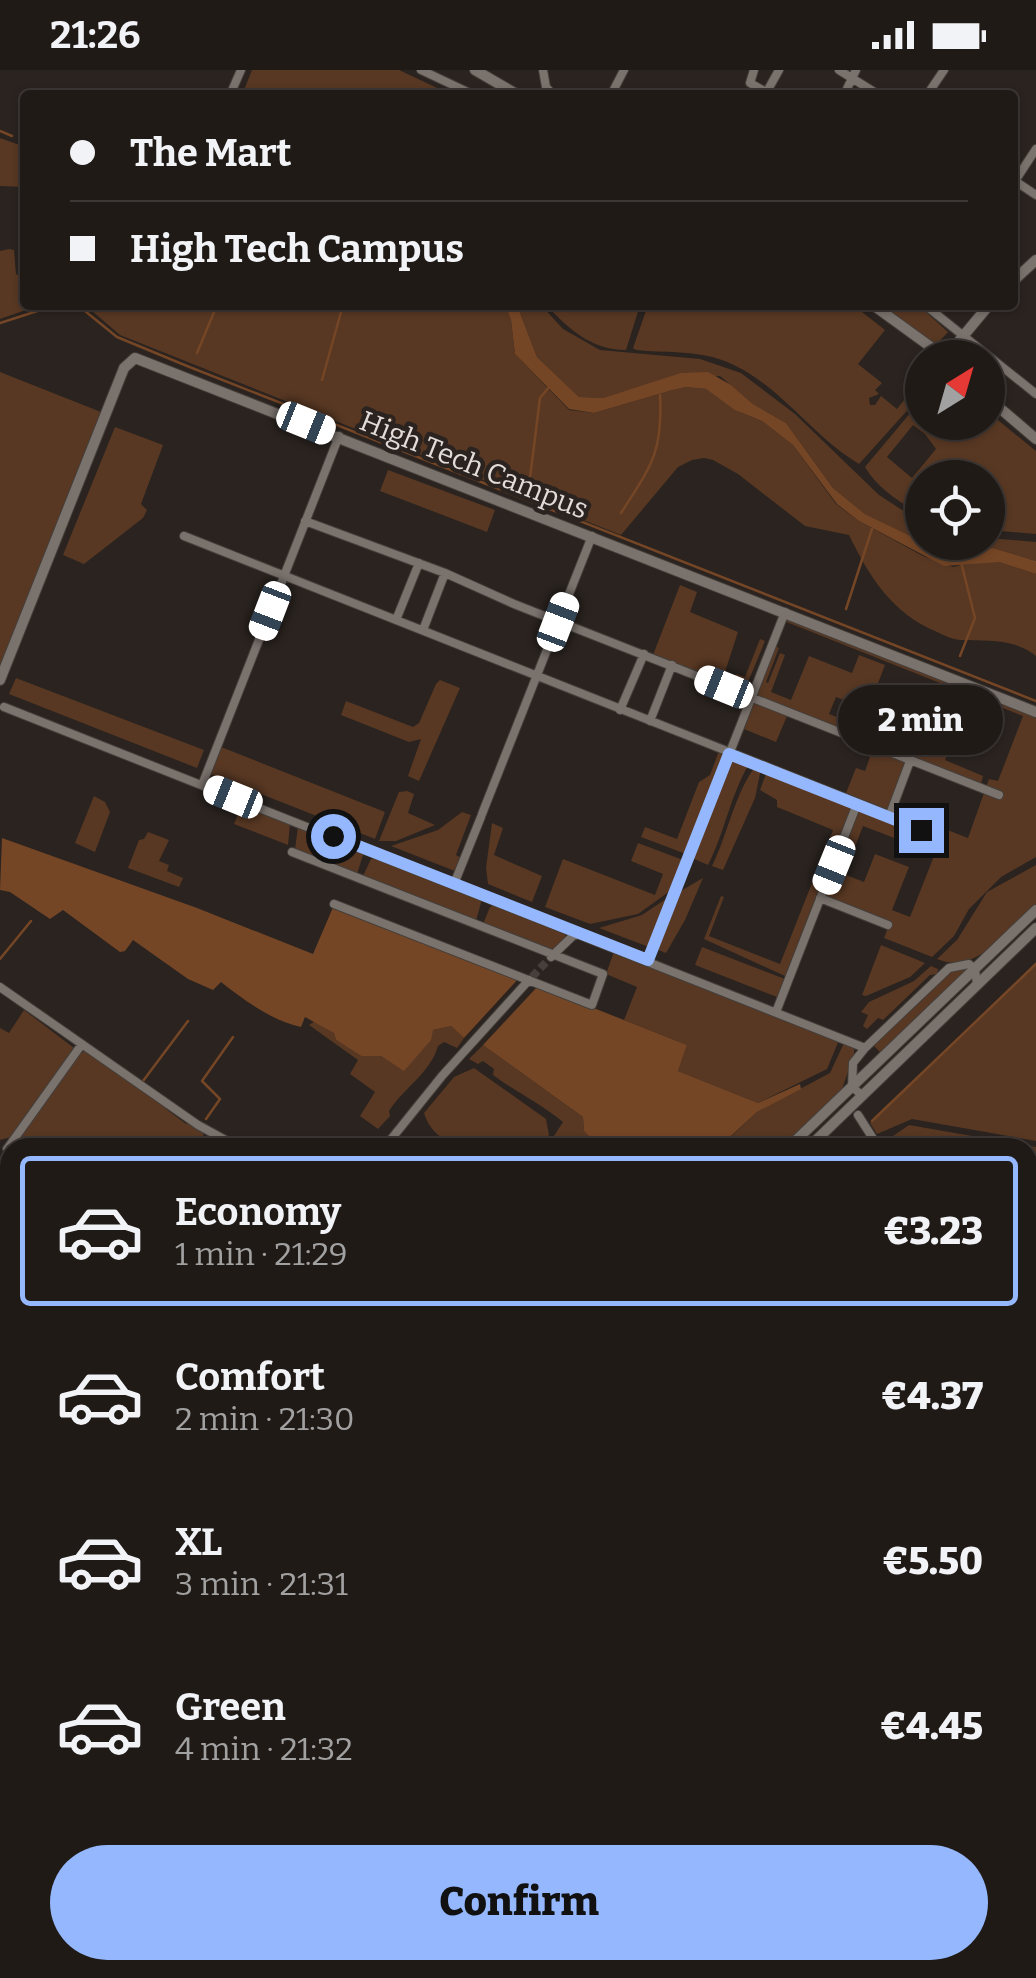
<!DOCTYPE html>
<meta charset="utf-8">
<style>
:root{--surface:#201a17;--page:#2d2724;--text:#f1f3f6;--muted:#a2a1a1;--line:#3d3836;--accent:#94b7fd}
body{margin:0;font-family:Bitter,serif;background:var(--page);color:var(--text);height:100vh;display:flex;flex-direction:column;font-size:38px;white-space:nowrap}
*{box-sizing:border-box;margin:0}
p{font-size:32px;color:var(--muted)}
.icon{flex:none;width:55px;height:55px;fill:none;stroke:currentColor;stroke-width:2;stroke-linecap:round;stroke-linejoin:round}
.map{position:relative;flex:1;overflow:hidden}
.drawer{position:absolute;left:0px;top:1068px;width:1038px;height:842px;display:flex;flex-direction:column;background:var(--surface);border-radius:30px 30px 0 0;box-shadow:0 2px 8px #0004,0 0 0 2px var(--line)}
.drawer>*{flex:none}
.guide{position:absolute;left:20px;top:20px;width:998px;height:220px;border-radius:10px;box-shadow:0 2px 8px #0004,0 0 0 2px var(--line);display:grid;align-content:center;height:220px;padding:0 50px;background:var(--surface)}
.needle{width:65px;rotate:37deg}
.tools{position:absolute;left:905px;top:270px;display:grid;gap:20px}
.tools a{display:grid;place-items:center;width:100px;height:100px;border-radius:50%;background:var(--surface);box-shadow:0 2px 8px #0004,0 0 0 2px var(--line);font-size:50px}
.end{position:absolute;width:45px;height:45px;margin:-22px;border:12px solid #94b7fd;background:#111;box-shadow:0 0 0 5px #111}
.from{border-radius:50%}
.bubble{position:absolute;height:70px;border-radius:35px;background:var(--surface);box-shadow:0 2px 8px #0004,0 0 0 2px var(--line);font-size:32px;font-weight:800;line-height:70px;text-align:center}
.car{position:absolute;width:30px;height:60px;margin:-30px -15px;border-radius:12px;box-shadow:0 0 8px 2px #0007;background:linear-gradient(#fff 24%,#345 0 40%,#fff 0 76%,#345 0 86%,#fff 0)}
.guide b{display:flex;align-items:center;gap:35px;height:95px;font-size:38px}
.guide b+b{border-top:2px solid var(--line)}
.guide i{width:25px;height:25px;background:var(--text)}
ul{padding:18px 0 0;list-style:none}
li{display:flex;align-items:center;gap:30px;height:150px;margin:0 20px 15px;padding:0 30px;border:5px solid transparent;border-radius:10px}
li div{flex:1}
li b{display:block;font-size:38px}
li em{font-style:normal;font-weight:800}
li.active{border-color:var(--accent)}
li>.icon{width:90px;height:90px;stroke-width:1.5}
.cta{display:flex;gap:20px;margin-top:auto;padding:20px 50px}
.cta a{flex:1;height:115px;border-radius:60px;background:var(--accent);color:#111;font-size:40px;font-weight:800;line-height:115px;text-align:center}
.status{display:flex;justify-content:space-between;align-items:center;height:70px;padding:0 50px;background:var(--surface);direction:ltr}
.status svg{height:28px;fill:currentColor}
.map>svg:first-child{display:block}
.green{fill:#583823;fill-rule:evenodd}
.water{fill:#754626}
.lines{fill:none;stroke-linecap:round;stroke-linejoin:round}
.stream{stroke:#754626;stroke-width:2.5}
.street-tunnel{stroke:#463f3b;stroke-width:8;stroke-dasharray:8 4;stroke-linecap:butt}
.street-casing{stroke:#443f3b;stroke-width:10}
.secondary-casing{stroke:#443f3b;stroke-width:12}
.highway-casing{stroke:#443f3b;stroke-width:15}
.street{stroke:#7a726d;stroke-width:8}
.secondary{stroke:#7a726d;stroke-width:10}
.highway{stroke:#c1743e;stroke-width:12}
.route{stroke:#94b7fd;stroke-width:12}
.labels{text-anchor:middle;dominant-baseline:central;stroke-width:9;stroke-linejoin:round;paint-order:stroke}
.street-label{font-size:28px;fill:#e2ddda;stroke:#2a231f}
</style>
<div class="status"><b>21:26</b><svg viewBox="0 0 49 12"><path d="M0 12V9h3v3zM5 12V6h3v6zM10 12V3h3v9zM15 12V0h3v12zM26 1h20v11H26zM47 4h2v5h-2z"/></svg></div>
<div class="map">
<svg width="1036" height="1908" viewBox="0 0 1036 1908">
<rect width="100%" height="100%" fill="#2a231f"/>
<!-- green -->
<path class="green" d="M252,0H399L452,25H242Z
M0,68L25,77V117L0,116Z
M9,179L14,180L16,204L25,208V235H40L0,249V181Z
M85,235H391L416,241L432,235H505L511,250L515,284L569,340L594,343L669,321L686,317L706,319L740,342L762,351L793,375L836,434L859,451L923,486L953,497L972,492H999L1036,504V586C1014,568 986,571 960,570C952,569 945,566 937,562C892,543 870,508 849,465L805,456L738,404L713,390L704,388L692,390L678,397L621,465L120,265Z
M517,235H541L563,259L600,280L700,289L741,303L795,344L879,425L922,453V472H988V468L1036,472V491L993,478L946,483L865,444L833,418L786,353L753,334L720,306L652,313L603,328L579,327L537,287Z
M546,235H640L626,280C591,280 569,259 546,235Z
M648,235H853L885,260L858,294L882,313L875,320L879,324L869,328L870,335H875L881,326L897,339L922,307V324L859,394C810,365 777,310 722,290C694,280 665,283 636,280L633,278Z
M881,235H918L948,262L936,275Z
M0,302L101,342L0,600Z
M922,329V352H988V342L1036,381V464L988,460V408H922V445C900,432 878,419 865,397ZM913,355L925,364L936,379L912,408L887,387Z
M115,357L163,375L141,434L147,440L143,448L84,494L63,485Z
M388,400L495,440L487,462L380,421Z
M680,515L697,522L690,542L738,562L724,605L733,609L736,604L745,607L760,569L765,571L744,622L653,585Z
M789,547L1036,645V787L1001,807L969,839L954,866L932,887L884,868L890,852L829,829L826,826L827,819L835,821L841,803L864,812L875,784L909,797L892,840L910,847L934,786L922,780L932,754L968,768L989,709L998,711L1023,646L784,551Z
M775,576L779,578L766,612L768,613L780,583L785,585L771,622L791,630L809,586L852,603L859,585L885,595L868,639L836,627L829,644L881,664L895,629L902,628L933,645L981,661L979,667L989,671L984,684L952,673L945,690L983,706L981,714L756,626Z
M16,608L204,680L197,698L9,624Z
M440,610L460,618L419,711L408,706L421,669L409,672L341,645L346,631L413,657L419,653L436,614Z
M754,632L787,646L776,672L744,659Z
M221,677L385,742L375,769L210,704Z
M864,677L906,693L888,740L846,723L856,698L865,701L870,687L862,683Z
M719,681L725,686L686,784L641,767L645,757L677,769L699,712L710,705Z
M733,687L749,694C730,726 725,762 708,795L692,788Z
M755,697L761,699L755,728L723,800L712,796C728,764 734,725 755,697Z
M767,701L852,734L785,906L704,869L721,826L724,827L709,866L780,894L833,760L777,737V730L760,720Z
M407,721L414,724L408,743L435,755L396,771H379L399,722Z
M94,726L105,732L110,742L95,782L75,773Z
M242,735L290,753L288,775L234,754Z
M860,739L915,761L910,774L863,756L846,800L839,793Z
M462,742L471,745L456,785L461,788L455,801L391,776L438,760Z
M492,753L503,758L494,785L542,806L532,832L488,814L486,798Z
M298,756L364,782L357,804L295,780Z
M148,762L169,770L159,791L169,795L167,801L183,808L179,817L128,798L139,770L144,769Z
M638,773L683,790L670,821L638,844L590,854L545,837L563,789L655,825L663,804L631,791Z
M377,787L482,829L476,851L363,806L371,789Z
M1036,795V835C1010,859 976,906 937,889L957,870L987,822Z
M703,808L685,850L666,883L656,879L679,822Z
M669,827L649,877L599,858L642,845Z
M495,834L563,862L566,866L553,882L483,854L490,837Z
M881,875L925,893L910,907L866,926L862,925Z
M702,877L785,909L777,927L695,895Z
M615,879L839,970L827,999L758,1033L678,1001L687,975L624,950L637,917L606,904Z
M1036,892V1071L912,1049L877,1064L870,1053Z
M931,896L938,899L937,904L930,905L883,950L878,948L867,959L863,956L868,945L861,942L869,932L914,911Z
M959,899L967,900L881,983L873,975L948,902Z
M24,940L74,978L11,1067L0,1070V958L9,963Z
M315,951L334,963L336,970L361,986H381L404,1000L433,960L451,956L464,968L457,978L444,972L438,976C431,1002 403,1019 389,1041L390,1046L378,1059L360,1046L375,1022L350,1004L358,990L309,955Z
M844,973L854,978V984L841,1022L783,1077L719,1078L757,1042L830,1003Z
M483,975L583,1047L584,1061L589,1065L587,1069L598,1077H556L550,1072L563,1052C541,1034 516,1022 493,1005L494,999L483,991L478,994L469,989Z
M85,981L167,1036L166,1039L186,1054L188,1052L203,1062L205,1077L17,1078L18,1071L80,984Z
M474,998L546,1049L549,1065L541,1077C503,1078 438,1090 424,1043L454,1007Z
M909,1055L1036,1077V1195L1028,1196V1078L887,1077L893,1066Z
M1030,1208L1036,1209V1906L1024,1900H1028V1209Z
M0,1359L10,1366V1543L0,1536Z
M10,1881V1900H131L124,1908H0Z"/>
<!-- water -->
<path class="water" d="M505,235H517L537,287L579,327L603,328L681,303L708,302L731,315L753,334L786,353L833,418L865,444L946,483L993,478L1036,491V504L999,492L944,496L859,451L837,434L793,375L762,351L735,340L706,319L686,317L669,321L594,343L569,339L515,284L511,250Z
M2,768L197,838L313,884L334,835L519,908L464,968L451,956L433,960L431,970L404,1001L381,986H361L336,970L334,963L305,947L301,957C272,951 244,930 221,912L213,920L188,909L133,870L125,881L120,882L63,840L50,849L10,822L0,820Z
M538,916L687,975L678,1001L758,1033L800,1014L801,1019L757,1042L719,1077H598L587,1069L589,1066L584,1061L583,1047L483,975Z"/>
<g class="lines">
<!-- stream -->
<path class="stream" d="M0,61L12,66
M63,235L80,237L117,267L187,296L1036,631
M0,253L56,235
M197,283L217,235
M322,310L343,235
M529,416L540,328L549,317
M621,443C651,396 663,383 660,325
M846,539L872,459
M960,586L975,548L961,492
M0,889L31,851
M143,1011L188,951
M206,1049L220,1029L202,1011L233,967
M872,1051L1036,894
M0,1372L10,1379"/>
<!-- street-tunnel -->
<path class="street-tunnel" d="M532,907L551,887"/>
<!-- street casing -->
<g class="street-casing">
<path id="street" d="M421,0L474,25
M543,0L546,17L553,25
M754,0L750,13L766,22
M839,0L879,25
M230,25L241,0
M611,25L624,0
M765,25L779,0
M844,25L856,0
M927,25L944,0
M1012,109L1036,125
M1015,111L1036,79
M925,235L1036,324
M305,451L445,503L514,534L999,725
M184,466L944,767
M396,550L419,493
M423,560L445,503
M4,637L865,978
M620,640L644,584
M650,651L672,595
M202,715L339,366
M482,744L592,466
M889,747L910,691
M292,782L603,904L592,935L334,834
M454,814L481,747
M820,828L888,855
M551,887L577,862
M648,891L785,542
M0,917L198,1055L240,1078
M776,942L857,734
M863,1026L852,1017L853,993L865,978L949,898L969,894L975,899L977,915
M858,1045L879,1078
M384,1078L442,1006L529,910
M7,1079L82,974
M1028,1202L1036,1201
M0,1650L10,1644
M175,1900L184,1908
M321,1900L329,1908
M486,1900L496,1908
M597,1900L617,1902
M130,1908L137,1900
M397,1908L404,1900
M558,1908L565,1900"/>
</g>
<!-- secondary casing -->
<g class="secondary-casing">
<path id="secondary" d="M475,0L518,25
M1012,212L1036,190
M873,235L946,288
M945,288L989,235
M988,328L1036,369
M0,610L124,298L135,288L1036,642
M788,1078L1036,840
M808,1078L1036,858
M0,1194L10,1201
M0,1851L10,1843"/>
</g>
<!-- highway casing -->
<g class="highway-casing">
<path id="highway" d="M0,1266L10,1273
M0,1298L10,1305
M0,1321L10,1328
M0,1351L10,1359
M756,1900L766,1908
M794,1900L803,1908
M825,1900L835,1908
M875,1900L885,1908"/>
</g>
<!-- street -->
<use href="#street" class="street"/>
<!-- secondary -->
<use href="#secondary" class="secondary"/>
<!-- highway -->
<use href="#highway" class="highway"/>
</g>
<g class="lines">
<!-- route -->
<path class="route" d="M333,766L648,890L729,684L921,760"/>
</g>
<g class="labels">
<!-- street labels -->
<g class="street-label">
<text transform="translate(474 395) rotate(22)">High Tech Campus</text>
</g>
</g>
</svg>
<div class="tools">
<a><svg class="needle" viewBox="-14 -14 28 28"><path d="M0-13l5 13h-10z" fill="#e53935"/><path d="M0 13l5-13h-10z" fill="#a2a1a1"/></svg></a>
<a><svg class="icon" aria-label="locate" viewBox="0 0 24 24"><circle cx="12" cy="12" r="6"/><path d="M12 2v4M12 18v4M2 12h4M18 12h4"/></svg></a>
</div>
<i class="end from" style="left:333px;top:766px"></i>
<i class="end" style="left:921px;top:760px"></i>
<div class="bubble" style="left:838px;top:615px;width:165px">2 min</div>
<i class="car" style="left:306px;top:353px;rotate:112deg"></i>
<i class="car" style="left:270px;top:541px;rotate:201deg"></i>
<i class="car" style="left:558px;top:552px;rotate:21deg"></i>
<i class="car" style="left:724px;top:617px;rotate:292deg"></i>
<i class="car" style="left:233px;top:727px;rotate:292deg"></i>
<i class="car" style="left:834px;top:795px;rotate:202deg"></i>
<div class="guide">
<b><i class="from"></i>The Mart</b>
<b><i></i>High Tech Campus</b>
</div>
<section class="drawer">
<ul>
<li class="active"><svg class="icon" aria-label="car" viewBox="0 0 24 24"><path d="M5 17H2v-5l4-1 3-4h7l3 4 3 1v5h-3M9 17h6M6 11h13"/><circle cx="7" cy="17" r="2"/><circle cx="17" cy="17" r="2"/></svg><div><b>Economy</b><p>1 min · 21:29</p></div><em>€3.23</em></li>
<li><svg class="icon" aria-label="car" viewBox="0 0 24 24"><path d="M5 17H2v-5l4-1 3-4h7l3 4 3 1v5h-3M9 17h6M6 11h13"/><circle cx="7" cy="17" r="2"/><circle cx="17" cy="17" r="2"/></svg><div><b>Comfort</b><p>2 min · 21:30</p></div><em>€4.37</em></li>
<li><svg class="icon" aria-label="car" viewBox="0 0 24 24"><path d="M5 17H2v-5l4-1 3-4h7l3 4 3 1v5h-3M9 17h6M6 11h13"/><circle cx="7" cy="17" r="2"/><circle cx="17" cy="17" r="2"/></svg><div><b>XL</b><p>3 min · 21:31</p></div><em>€5.50</em></li>
<li><svg class="icon" aria-label="car" viewBox="0 0 24 24"><path d="M5 17H2v-5l4-1 3-4h7l3 4 3 1v5h-3M9 17h6M6 11h13"/><circle cx="7" cy="17" r="2"/><circle cx="17" cy="17" r="2"/></svg><div><b>Green</b><p>4 min · 21:32</p></div><em>€4.45</em></li>
</ul>
<div class="cta"><a>Confirm</a></div>
</section>
</div>
